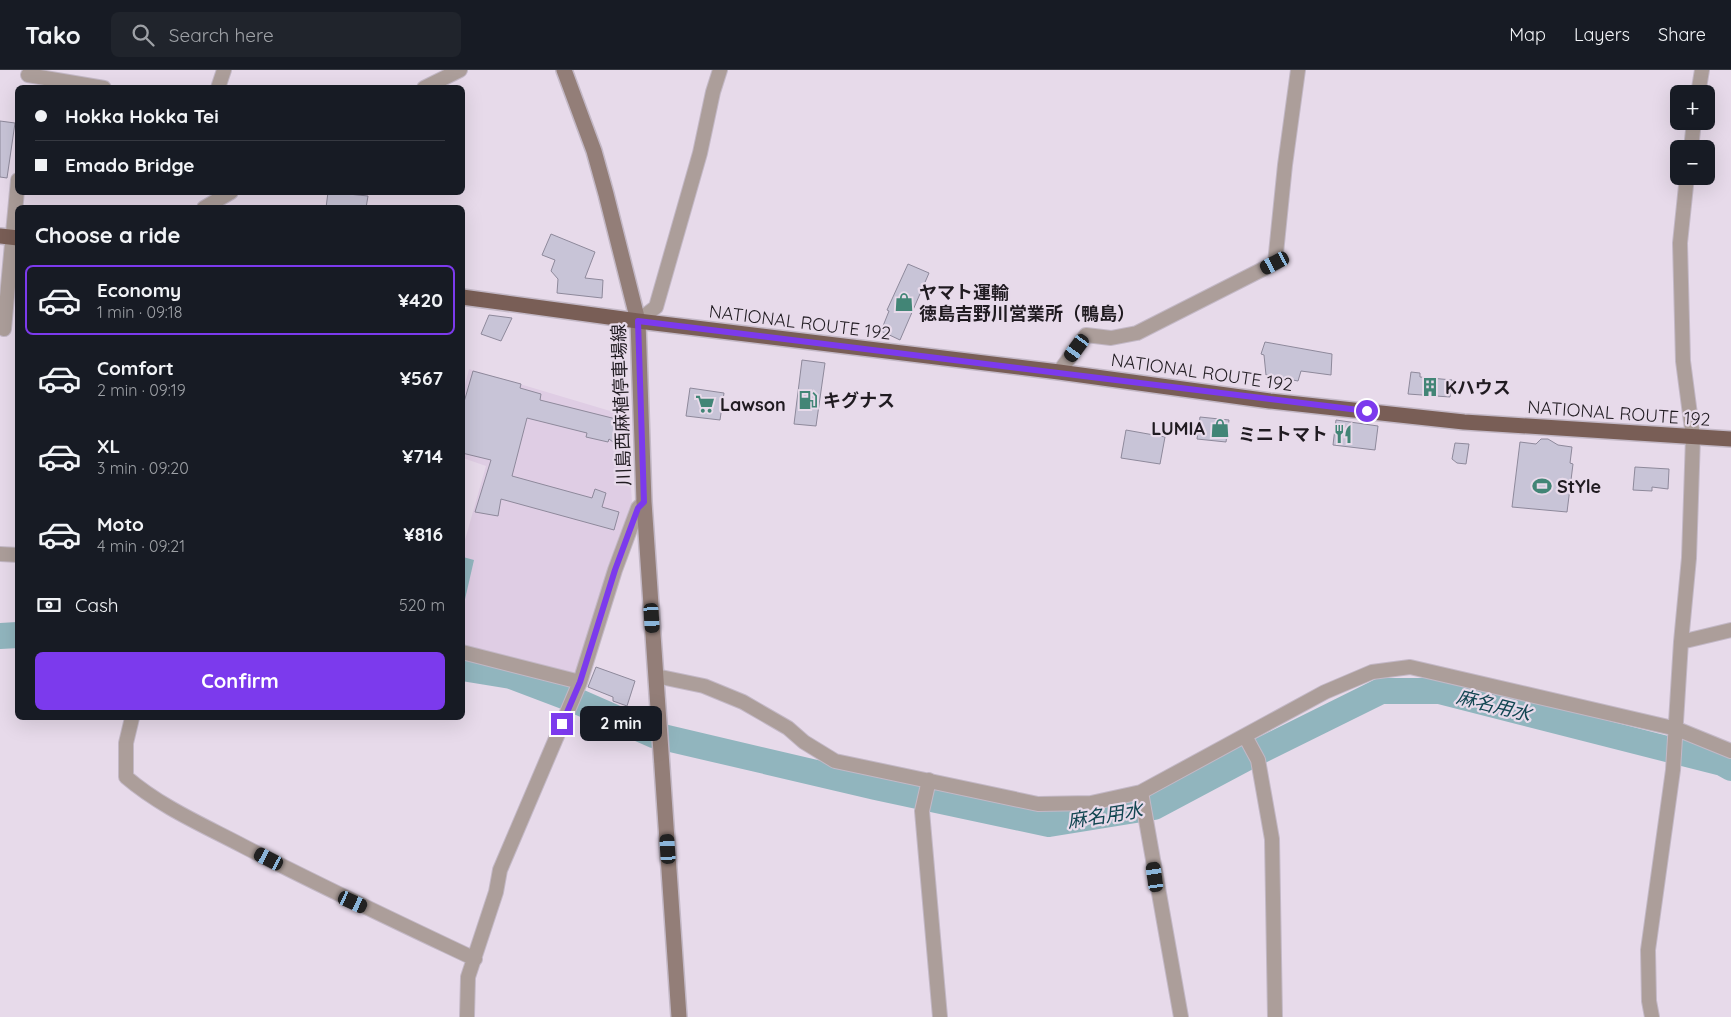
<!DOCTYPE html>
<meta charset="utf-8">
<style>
:root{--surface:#171b24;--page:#20242c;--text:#f1f3f6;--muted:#9ea1a6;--line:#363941;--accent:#7c3aed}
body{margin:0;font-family:Quicksand,"Noto Sans JP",sans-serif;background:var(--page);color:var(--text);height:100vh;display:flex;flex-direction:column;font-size:19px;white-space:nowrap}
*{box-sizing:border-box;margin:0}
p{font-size:16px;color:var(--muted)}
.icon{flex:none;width:28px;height:28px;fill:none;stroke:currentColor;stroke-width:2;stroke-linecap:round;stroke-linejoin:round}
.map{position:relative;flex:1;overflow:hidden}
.details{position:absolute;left:15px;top:135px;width:450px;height:515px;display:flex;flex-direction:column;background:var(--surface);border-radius:8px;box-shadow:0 5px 20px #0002}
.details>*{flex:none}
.guide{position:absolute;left:15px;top:15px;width:450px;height:110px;border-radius:8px;box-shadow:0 5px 20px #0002;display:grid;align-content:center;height:110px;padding:0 20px;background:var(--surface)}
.controls{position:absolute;left:1670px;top:15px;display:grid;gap:10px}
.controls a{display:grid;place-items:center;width:45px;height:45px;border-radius:8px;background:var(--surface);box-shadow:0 5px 20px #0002;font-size:25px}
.end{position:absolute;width:22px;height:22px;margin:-11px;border:6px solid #7c3aed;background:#fff;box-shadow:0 0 0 2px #fff}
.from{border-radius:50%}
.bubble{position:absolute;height:35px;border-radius:8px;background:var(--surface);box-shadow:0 5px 20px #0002;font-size:16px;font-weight:800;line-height:35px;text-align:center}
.car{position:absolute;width:15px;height:30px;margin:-15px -8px;border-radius:6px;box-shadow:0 0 4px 1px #0007;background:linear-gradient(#222 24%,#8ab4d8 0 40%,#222 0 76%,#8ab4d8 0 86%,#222 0)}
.guide b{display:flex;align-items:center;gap:18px;height:48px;font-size:19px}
.guide b+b{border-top:1px solid var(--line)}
.guide i{width:12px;height:12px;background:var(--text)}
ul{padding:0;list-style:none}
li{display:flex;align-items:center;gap:15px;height:70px;margin:0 10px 8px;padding:0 10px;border:2px solid transparent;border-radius:8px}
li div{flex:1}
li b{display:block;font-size:19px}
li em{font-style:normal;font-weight:800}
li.active{border-color:var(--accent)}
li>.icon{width:45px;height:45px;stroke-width:1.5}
h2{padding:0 20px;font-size:22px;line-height:60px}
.pay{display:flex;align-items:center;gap:12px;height:55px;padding:0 20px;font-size:19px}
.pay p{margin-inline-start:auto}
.cta{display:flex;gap:10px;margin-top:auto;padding:10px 20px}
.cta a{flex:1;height:58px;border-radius:8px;background:var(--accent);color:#fff;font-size:20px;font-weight:800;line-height:58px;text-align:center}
header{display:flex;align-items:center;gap:30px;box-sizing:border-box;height:70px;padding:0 25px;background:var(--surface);border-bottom:1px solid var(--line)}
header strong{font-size:24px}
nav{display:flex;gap:28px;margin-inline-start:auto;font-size:18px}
.search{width:350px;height:45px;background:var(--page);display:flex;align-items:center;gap:12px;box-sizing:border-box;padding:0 18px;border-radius:8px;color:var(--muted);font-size:19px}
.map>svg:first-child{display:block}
.built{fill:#dfcde4}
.water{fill:#91b5be}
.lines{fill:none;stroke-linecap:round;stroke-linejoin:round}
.river{stroke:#91b5be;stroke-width:26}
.building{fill:#c8c4d7;stroke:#8e899b}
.minor-casing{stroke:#c3b8c6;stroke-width:16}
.secondary-casing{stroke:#c3b8c6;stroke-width:18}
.trunk-casing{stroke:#c3b8c6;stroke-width:18}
.minor{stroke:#ac9e9a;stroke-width:14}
.secondary{stroke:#937e78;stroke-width:15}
.trunk{stroke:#795e56;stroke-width:15}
.route{stroke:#7c3aed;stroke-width:6}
.labels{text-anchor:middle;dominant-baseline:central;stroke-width:4.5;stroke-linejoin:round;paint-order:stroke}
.poi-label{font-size:18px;font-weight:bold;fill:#201b21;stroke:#e7daea;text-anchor:start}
.street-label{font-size:18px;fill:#201b21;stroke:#e7daea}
.water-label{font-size:19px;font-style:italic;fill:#114551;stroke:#e7daea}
</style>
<header>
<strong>Tako</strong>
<div class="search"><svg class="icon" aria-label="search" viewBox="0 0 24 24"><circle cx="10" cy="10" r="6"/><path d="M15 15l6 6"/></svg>Search here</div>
<nav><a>Map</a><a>Layers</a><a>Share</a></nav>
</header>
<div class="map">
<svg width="1731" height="947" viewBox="0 0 1731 947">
<rect width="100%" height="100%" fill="#e7daea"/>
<!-- built -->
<path class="built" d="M469,299L627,346L632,434L578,604L463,575V477L486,396L463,388V323Z"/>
<!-- water -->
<path class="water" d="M463,487L474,490L463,538L462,487Z"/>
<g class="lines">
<!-- river -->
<path class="river" d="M0,566L18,565
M462,598L511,606L572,629L654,665L876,717L1049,754L1154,737L1248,687L1381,621H1439L1722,693L1731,698"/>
</g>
<!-- building -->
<path class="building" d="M0,51L15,53L7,108L0,107Z
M328,122L368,126L366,138H326Z
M551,164L595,182L585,208L603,210L602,228L557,223L558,209L551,201L555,190L542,185Z
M908,194L929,203L900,270L881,261L889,241L887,240Z
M489,245L512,248L501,271L481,264Z
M1265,272L1332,284L1331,305L1301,301L1298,311L1266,305L1264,285L1261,284Z
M802,290L825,293L816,356L794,354Z
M473,301L521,314L520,318L541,324L540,330L620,350L613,372L609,369L608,372L586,367L587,363L527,348L512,406L592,428L595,419L606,423L602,437L619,442L614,460L501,429L498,446L475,442L491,390L462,383V339Z
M1411,302L1420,303V307L1452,310L1450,327L1408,324Z
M690,318L724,323L720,350L686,346Z
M1200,347L1229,350L1226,372L1197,369Z
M1336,350L1378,356L1375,380L1333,375Z
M1126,360L1165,367L1160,394L1121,388Z
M1541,369H1548L1558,375L1572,377L1570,393L1573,394L1567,442L1512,437L1520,372L1536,374Z
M1455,373L1469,374L1466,394L1457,393L1452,389Z
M1635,397L1669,399L1668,419L1652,417V421L1633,420Z
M596,597L635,611L627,636L613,631V627L588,617Z"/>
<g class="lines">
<!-- minor casing -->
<g class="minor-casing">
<path id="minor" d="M28,5L104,18
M218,18L224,0
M424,18L460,0
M1698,24L1702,0
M1691,79L1694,51
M204,138L231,122
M638,251L656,237L700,83L713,22L720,0
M4,259L18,110
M1059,302L1086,265L1111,268L1137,263L1275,193L1285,95L1298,0
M0,484L18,485
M1681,572L1731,560
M462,582L580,612
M656,606L704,616L743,632L788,658L804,672L835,691L1038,734L1091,733L1141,722L1325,622L1372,602L1410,597L1677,659L1731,681
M132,648L126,673V707C161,737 203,755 243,776C320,816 397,852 475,889
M1245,666L1258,690L1272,769L1275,947
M929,710L922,741L940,947
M1141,722L1181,947
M467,947L468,907L496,822L500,800L580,612L615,500L638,438L644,432
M1652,947L1649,931L1648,880L1673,700L1681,572L1689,488L1693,367L1683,291L1680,173L1687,106"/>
</g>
<!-- secondary casing -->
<g class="secondary-casing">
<path id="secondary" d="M564,0L594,81L606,124L638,251L644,432L679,947"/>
</g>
<!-- trunk casing -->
<g class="trunk-casing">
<path id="trunk" d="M0,166L18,168
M462,227L638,251L1059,302L1270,331L1464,352L1731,369"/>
</g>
<!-- minor -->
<use href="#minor" class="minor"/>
<!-- secondary -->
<use href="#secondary" class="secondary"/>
<!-- trunk -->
<use href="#trunk" class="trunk"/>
</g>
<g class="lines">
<!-- route -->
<path class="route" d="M562,654L580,612L615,500L638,438L644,432L638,251L1367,341"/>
</g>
<!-- icons -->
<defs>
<g id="shop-bare" transform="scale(1.5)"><path d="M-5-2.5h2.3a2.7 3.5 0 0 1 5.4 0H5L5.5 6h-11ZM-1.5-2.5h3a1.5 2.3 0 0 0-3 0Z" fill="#428576" stroke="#e7daea" stroke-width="2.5" paint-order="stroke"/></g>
<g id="building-bare" transform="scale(1.5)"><path d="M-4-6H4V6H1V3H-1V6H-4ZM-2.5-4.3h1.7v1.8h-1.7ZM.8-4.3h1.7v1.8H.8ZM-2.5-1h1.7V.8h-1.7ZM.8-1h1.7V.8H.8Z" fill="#428576" stroke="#e7daea" stroke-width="2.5" paint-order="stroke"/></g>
<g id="fuel-bare" transform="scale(1.5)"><path d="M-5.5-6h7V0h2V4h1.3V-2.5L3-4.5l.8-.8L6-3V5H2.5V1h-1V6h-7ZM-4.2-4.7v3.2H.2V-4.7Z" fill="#428576" stroke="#e7daea" stroke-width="2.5" paint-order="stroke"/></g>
<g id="supermarket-bare" transform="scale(1.5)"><path d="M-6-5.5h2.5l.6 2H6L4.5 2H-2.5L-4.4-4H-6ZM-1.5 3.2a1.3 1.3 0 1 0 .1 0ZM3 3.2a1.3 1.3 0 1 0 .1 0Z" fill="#428576" stroke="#e7daea" stroke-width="2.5" paint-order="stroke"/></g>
<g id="restaurant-bare" transform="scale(1.5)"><path d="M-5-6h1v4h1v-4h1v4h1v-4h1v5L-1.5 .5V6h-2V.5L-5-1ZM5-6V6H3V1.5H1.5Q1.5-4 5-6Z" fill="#428576" stroke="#e7daea" stroke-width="2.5" paint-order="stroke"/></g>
<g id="stadium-bare" transform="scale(1.5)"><path d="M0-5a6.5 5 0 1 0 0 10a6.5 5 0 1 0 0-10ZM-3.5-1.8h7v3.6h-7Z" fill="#428576" stroke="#e7daea" stroke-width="2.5" paint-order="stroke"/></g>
</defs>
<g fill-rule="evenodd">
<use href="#shop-bare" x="904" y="232"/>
<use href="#building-bare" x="1430" y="317"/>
<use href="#fuel-bare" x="808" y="330"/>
<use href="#supermarket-bare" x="705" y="334"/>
<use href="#shop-bare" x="1220" y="358"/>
<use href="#restaurant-bare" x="1343" y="364"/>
<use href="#stadium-bare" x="1542" y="416"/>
</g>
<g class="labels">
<!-- poi labels -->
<g class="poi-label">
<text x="919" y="222">ヤマト運輸<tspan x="919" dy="21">徳島吉野川営業所（鴨島）</tspan></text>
<text x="1445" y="317">Kハウス</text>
<text x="823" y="330">キグナス</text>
<text x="720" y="334">Lawson</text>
<text x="1205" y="358" text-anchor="end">LUMIA</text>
<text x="1328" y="364" text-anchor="end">ミニトマト</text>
<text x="1557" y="416">StYle</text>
</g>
<!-- street labels -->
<g class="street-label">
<text transform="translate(800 252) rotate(7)">NATIONAL ROUTE 192</text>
<text transform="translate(1202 302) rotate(8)">NATIONAL ROUTE 192</text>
<text transform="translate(621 335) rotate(-92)">川島西麻植停車場線</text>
<text transform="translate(1619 343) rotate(4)">NATIONAL ROUTE 192</text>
</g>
<!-- water labels -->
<g class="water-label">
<text transform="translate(1494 635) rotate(14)">麻名用水</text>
<text transform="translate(1105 745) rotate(-9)">麻名用水</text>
</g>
</g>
</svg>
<div class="controls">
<a>+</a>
<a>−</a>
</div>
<i class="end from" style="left:1367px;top:341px"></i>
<i class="end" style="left:562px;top:654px"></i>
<div class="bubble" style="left:580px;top:636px;width:82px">2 min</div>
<i class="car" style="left:1275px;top:193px;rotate:243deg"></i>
<i class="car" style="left:1077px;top:278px;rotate:216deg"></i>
<i class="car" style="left:652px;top:548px;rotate:176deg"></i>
<i class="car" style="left:668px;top:779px;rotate:356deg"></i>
<i class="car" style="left:269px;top:789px;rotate:297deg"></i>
<i class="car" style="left:1155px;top:807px;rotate:352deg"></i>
<i class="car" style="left:353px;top:832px;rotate:115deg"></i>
<div class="guide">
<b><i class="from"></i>Hokka Hokka Tei</b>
<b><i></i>Emado Bridge</b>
</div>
<section class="details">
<h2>Choose a ride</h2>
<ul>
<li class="active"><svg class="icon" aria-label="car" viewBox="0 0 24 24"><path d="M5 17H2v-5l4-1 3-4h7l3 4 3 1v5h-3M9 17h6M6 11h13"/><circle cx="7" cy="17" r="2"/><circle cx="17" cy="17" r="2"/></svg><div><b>Economy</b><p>1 min · 09:18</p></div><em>¥420</em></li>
<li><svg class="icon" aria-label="car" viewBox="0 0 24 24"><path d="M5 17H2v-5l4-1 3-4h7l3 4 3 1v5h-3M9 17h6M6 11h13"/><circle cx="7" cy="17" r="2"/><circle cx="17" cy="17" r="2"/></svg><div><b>Comfort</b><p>2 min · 09:19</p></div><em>¥567</em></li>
<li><svg class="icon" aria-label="car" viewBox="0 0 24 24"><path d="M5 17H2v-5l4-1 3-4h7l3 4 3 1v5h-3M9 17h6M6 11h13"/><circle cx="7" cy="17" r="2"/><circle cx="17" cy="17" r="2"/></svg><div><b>XL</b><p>3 min · 09:20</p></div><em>¥714</em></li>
<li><svg class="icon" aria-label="car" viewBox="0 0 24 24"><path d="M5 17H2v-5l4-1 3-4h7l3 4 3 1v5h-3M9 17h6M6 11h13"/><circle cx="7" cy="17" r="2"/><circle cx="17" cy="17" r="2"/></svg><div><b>Moto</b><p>4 min · 09:21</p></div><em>¥816</em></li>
</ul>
<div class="pay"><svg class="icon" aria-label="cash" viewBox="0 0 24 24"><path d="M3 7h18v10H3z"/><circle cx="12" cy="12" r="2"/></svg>Cash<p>520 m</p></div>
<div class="cta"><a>Confirm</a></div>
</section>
</div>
